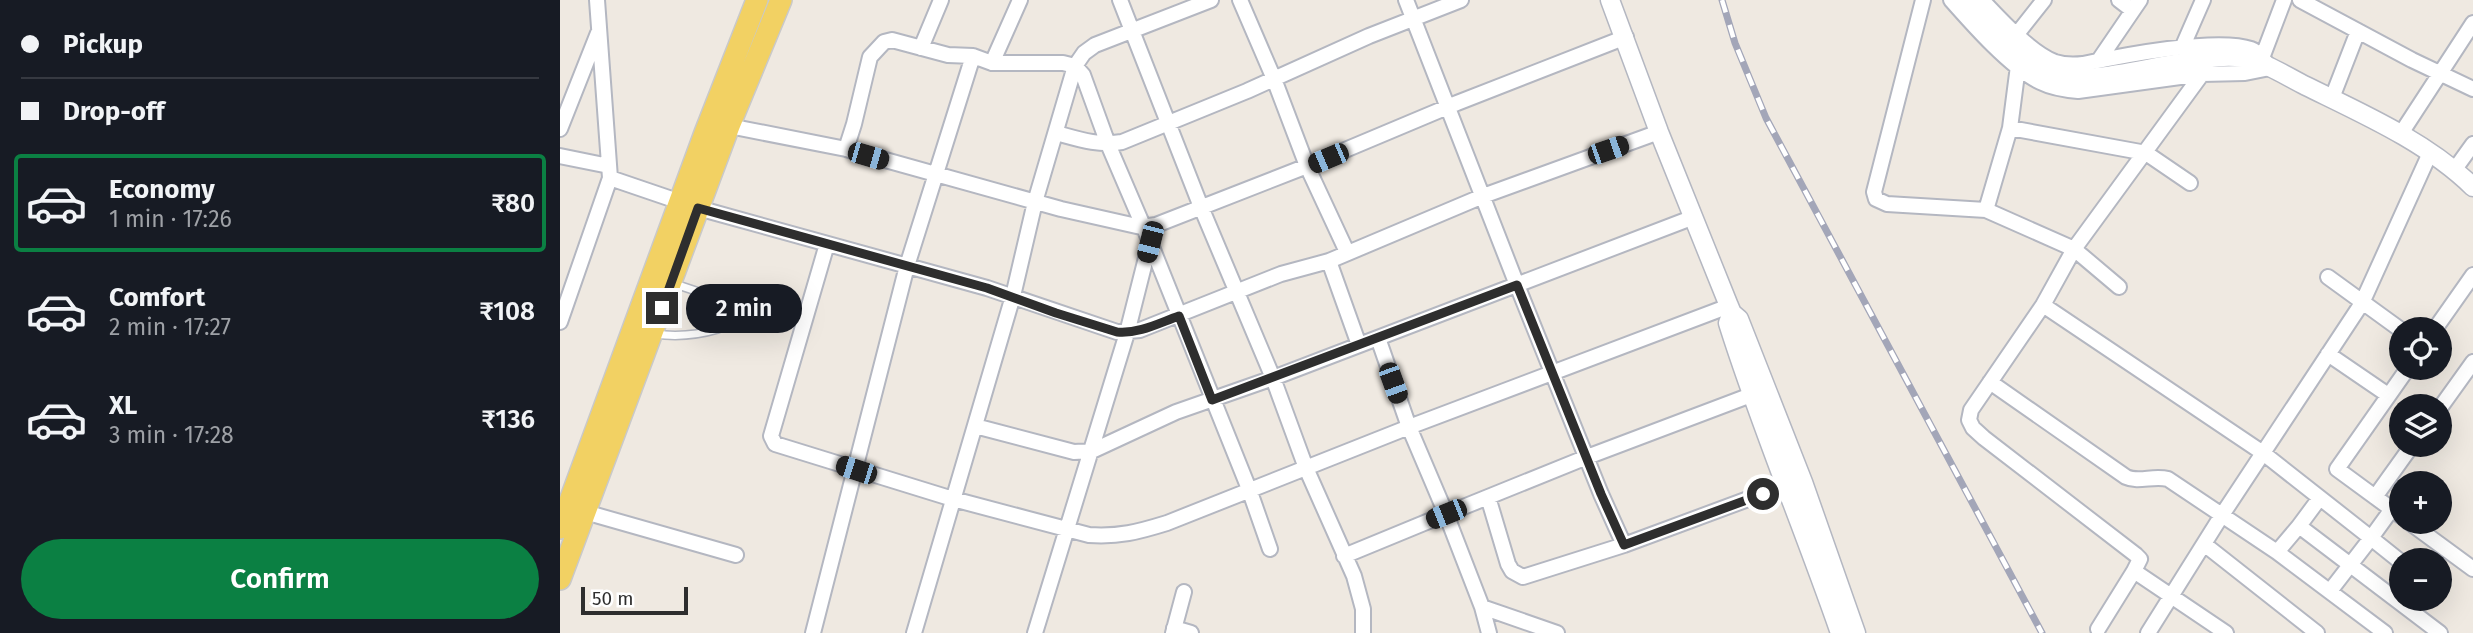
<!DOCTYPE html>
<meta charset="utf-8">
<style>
:root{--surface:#171b24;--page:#20242c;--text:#f1f3f6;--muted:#9ea1a6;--line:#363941;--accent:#0b8043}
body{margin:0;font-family:"Fira Sans",sans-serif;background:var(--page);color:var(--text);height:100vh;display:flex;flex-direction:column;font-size:26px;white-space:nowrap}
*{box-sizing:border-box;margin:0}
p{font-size:23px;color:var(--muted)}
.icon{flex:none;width:38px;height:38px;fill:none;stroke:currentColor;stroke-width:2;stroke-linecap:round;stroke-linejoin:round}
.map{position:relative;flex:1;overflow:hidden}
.details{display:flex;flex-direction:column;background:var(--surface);width:560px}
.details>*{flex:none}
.hud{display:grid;align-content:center;height:154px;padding:0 21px;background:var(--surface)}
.tools{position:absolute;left:1829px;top:317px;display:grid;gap:14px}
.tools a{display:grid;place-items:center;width:63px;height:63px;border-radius:50%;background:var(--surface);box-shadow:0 7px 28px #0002;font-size:35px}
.scale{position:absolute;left:21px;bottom:18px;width:107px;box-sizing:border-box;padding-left:7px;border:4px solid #2e2e2e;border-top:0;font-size:19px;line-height:24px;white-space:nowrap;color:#2e2e2e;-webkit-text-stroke:5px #fff;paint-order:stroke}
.end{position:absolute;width:32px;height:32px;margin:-16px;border:9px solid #2e2e2e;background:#fff;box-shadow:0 0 0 4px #fff}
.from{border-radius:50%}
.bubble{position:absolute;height:49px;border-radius:24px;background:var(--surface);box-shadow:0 7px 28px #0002;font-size:23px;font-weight:600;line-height:49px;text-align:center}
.car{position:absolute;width:21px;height:42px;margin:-21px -10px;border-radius:9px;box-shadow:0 0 5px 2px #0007;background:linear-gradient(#222 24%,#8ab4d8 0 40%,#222 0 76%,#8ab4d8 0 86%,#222 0)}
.hud b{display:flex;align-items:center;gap:24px;height:66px;font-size:26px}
.hud b+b{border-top:2px solid var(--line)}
.hud i{width:18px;height:18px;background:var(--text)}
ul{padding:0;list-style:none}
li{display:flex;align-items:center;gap:21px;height:98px;margin:0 14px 10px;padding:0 7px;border:4px solid transparent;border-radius:7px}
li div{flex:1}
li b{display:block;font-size:26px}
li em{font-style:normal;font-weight:600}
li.active{border-color:var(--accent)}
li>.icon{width:63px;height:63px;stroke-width:1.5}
.action{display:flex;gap:14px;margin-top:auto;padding:14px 21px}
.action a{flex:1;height:80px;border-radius:42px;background:var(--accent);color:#fff;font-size:28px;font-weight:600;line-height:80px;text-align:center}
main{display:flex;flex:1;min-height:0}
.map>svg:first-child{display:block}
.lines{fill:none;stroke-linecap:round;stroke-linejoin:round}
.service-casing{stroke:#b4b7c1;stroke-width:10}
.minor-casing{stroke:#b4b7c1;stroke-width:18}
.tertiary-casing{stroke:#b4b7c1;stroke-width:21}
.primary-casing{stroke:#c9c9c9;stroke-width:24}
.service{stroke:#fff;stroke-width:7}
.minor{stroke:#fff;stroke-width:14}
.tertiary{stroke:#fff;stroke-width:18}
.primary{stroke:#f2d163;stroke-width:21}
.rail-casing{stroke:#a3a6b8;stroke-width:7}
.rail{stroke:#fff;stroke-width:4.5;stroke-dasharray:13;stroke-linecap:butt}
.route{stroke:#2e2e2e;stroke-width:9}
</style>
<main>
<section class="details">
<div class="hud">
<b><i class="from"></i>Pickup</b>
<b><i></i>Drop-off</b>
</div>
<ul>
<li class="active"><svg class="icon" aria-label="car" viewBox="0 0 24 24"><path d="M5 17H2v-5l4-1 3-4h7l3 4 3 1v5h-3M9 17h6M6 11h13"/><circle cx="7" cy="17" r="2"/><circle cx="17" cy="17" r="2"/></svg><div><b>Economy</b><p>1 min · 17:26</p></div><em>₹80</em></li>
<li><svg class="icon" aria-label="car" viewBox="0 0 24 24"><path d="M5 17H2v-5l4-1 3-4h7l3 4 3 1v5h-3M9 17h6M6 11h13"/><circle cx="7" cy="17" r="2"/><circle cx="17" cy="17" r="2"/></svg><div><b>Comfort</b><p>2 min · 17:27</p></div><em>₹108</em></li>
<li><svg class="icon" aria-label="car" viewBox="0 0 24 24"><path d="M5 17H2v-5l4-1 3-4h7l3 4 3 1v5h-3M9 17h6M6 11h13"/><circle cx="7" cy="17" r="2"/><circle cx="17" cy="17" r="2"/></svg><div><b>XL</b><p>3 min · 17:28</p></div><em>₹136</em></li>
</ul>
<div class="action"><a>Confirm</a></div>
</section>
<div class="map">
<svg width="1913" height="633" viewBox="0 0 1913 633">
<rect width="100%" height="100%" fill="#efe9e1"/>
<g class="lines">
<!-- service casing -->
<g class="service-casing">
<path id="service" d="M95,334C117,337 138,335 158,329L164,318L161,303L154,297L112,283"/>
</g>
<!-- minor casing -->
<g class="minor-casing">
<path id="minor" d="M560,0L641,207L713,378L746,468L794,576L803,609V633
M680,0L714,79L747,166L787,252
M846,0L957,285L1041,494L1064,545
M1363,0L1314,192L1316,199L1327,204L1426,210
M1391,0C1413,25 1451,68 1480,82C1492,88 1505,90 1518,91L1642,74L1685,73L1710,68C1705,61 1699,52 1691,49C1657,37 1560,56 1523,64C1513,65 1504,65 1495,62C1471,53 1440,19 1422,0
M1559,0L1572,10
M1740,0L1852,60L1913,89
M1457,34L1484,0
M361,48L381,0
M1622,48L1643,0
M1702,58L1724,0
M1539,60L1580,0
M432,63L460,0
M1642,74L1514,249L1483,305L1411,410L1409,420L1413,428L1424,438L1576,555L1580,559L1574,571L1666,633
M1772,98L1798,31
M169,126L286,149L501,209L581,227L596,225L747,166L897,103L1066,37
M1450,128L1458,66
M0,129L38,33
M496,133C518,139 538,146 562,142L687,91L809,36L901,0
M1840,135L1913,23
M286,149L294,124L310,57L324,42L332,40L388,55L413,56L432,63H503L515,66L523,75L548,144L590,242L689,489L710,549
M0,156L49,166
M1895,169L1913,144
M50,178L138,208L427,288L557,332L580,330L721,274L769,261L923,196L1099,132
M267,244L211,436L215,444L393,499L529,535C559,537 578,532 607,523L849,427L1169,306
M769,261L799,345
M1768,277L1841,330
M1559,287L1514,249L1426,210L1450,128L1586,153L1630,183
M1483,305L1703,453L1811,538L1770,591
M0,322L50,178L37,0
M1875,329L1913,275
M818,338L849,427L886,514L1027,457L1191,395
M1768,354L1828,395
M1430,382L1566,477C1579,483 1593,475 1608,479L1717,552
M1880,408L1913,362
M415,426L514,452L532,451L616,412L713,378L1134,217
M928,497L948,564L952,571L963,577L1064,545L1226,485
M1815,497L1853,444
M1832,509L1811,538L1841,562
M25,512L176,555
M1841,516L1777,469L1848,368
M1849,522L1913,569
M1739,526L1759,499
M1644,544L1757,633
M784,556L886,514L922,607L929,633
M922,607L997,633
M614,628L631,633
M1538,629L1574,571
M253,633L347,266L413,56
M354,633L453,296L475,202L515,66L524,53L535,45L651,0
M475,633L567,333L590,242
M613,633L624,592
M1588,633L1662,515L1802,303L1870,153
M1825,633L1717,552L1739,526L1880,633"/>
</g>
<!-- tertiary casing -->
<g class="tertiary-casing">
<path id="tertiary" d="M1050,0L1099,132L1169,306L1172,313L1179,319L1243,482L1296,633
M1407,0C1430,24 1454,56 1484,72C1514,88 1581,69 1615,64C1637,61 1661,54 1683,58C1705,62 1726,76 1746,86C1803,114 1867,142 1913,187
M1172,313L1168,323C1201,428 1244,529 1280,633"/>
</g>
<!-- primary casing -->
<g class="primary-casing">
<path id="primary" d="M0,528L145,133L197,0
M0,579L169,126L221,0"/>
</g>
<!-- service -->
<use href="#service" class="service"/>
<!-- minor -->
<use href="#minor" class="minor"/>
<!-- tertiary -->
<use href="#tertiary" class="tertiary"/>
<!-- primary -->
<use href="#primary" class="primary"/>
<!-- rail casing -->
<g class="rail-casing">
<path id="rail" d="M1162,0L1175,43L1206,118L1482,633"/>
</g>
<!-- rail -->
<use href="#rail" class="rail"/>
</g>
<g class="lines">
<!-- route -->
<path class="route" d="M102,308L138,208L427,288L496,313L557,332C579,334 599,323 619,316L652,400L957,285L1041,494L1064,545L1203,494"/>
</g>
</svg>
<div class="tools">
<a><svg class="icon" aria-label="locate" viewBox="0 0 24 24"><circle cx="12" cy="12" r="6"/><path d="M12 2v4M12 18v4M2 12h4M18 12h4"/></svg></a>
<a><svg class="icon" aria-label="layers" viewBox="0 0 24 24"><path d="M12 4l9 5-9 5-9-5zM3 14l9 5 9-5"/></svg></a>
<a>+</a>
<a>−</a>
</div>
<div class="scale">50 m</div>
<i class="end from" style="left:1203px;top:494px"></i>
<i class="end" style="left:102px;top:308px"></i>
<div class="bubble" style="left:126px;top:284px;width:116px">2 min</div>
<i class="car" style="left:1048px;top:150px;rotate:71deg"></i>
<i class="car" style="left:308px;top:156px;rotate:106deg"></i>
<i class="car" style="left:768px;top:158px;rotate:247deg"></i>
<i class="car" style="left:590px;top:242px;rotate:194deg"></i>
<i class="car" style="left:833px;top:383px;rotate:160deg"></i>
<i class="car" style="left:296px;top:470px;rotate:288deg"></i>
<i class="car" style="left:886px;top:514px;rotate:248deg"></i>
</div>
</main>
